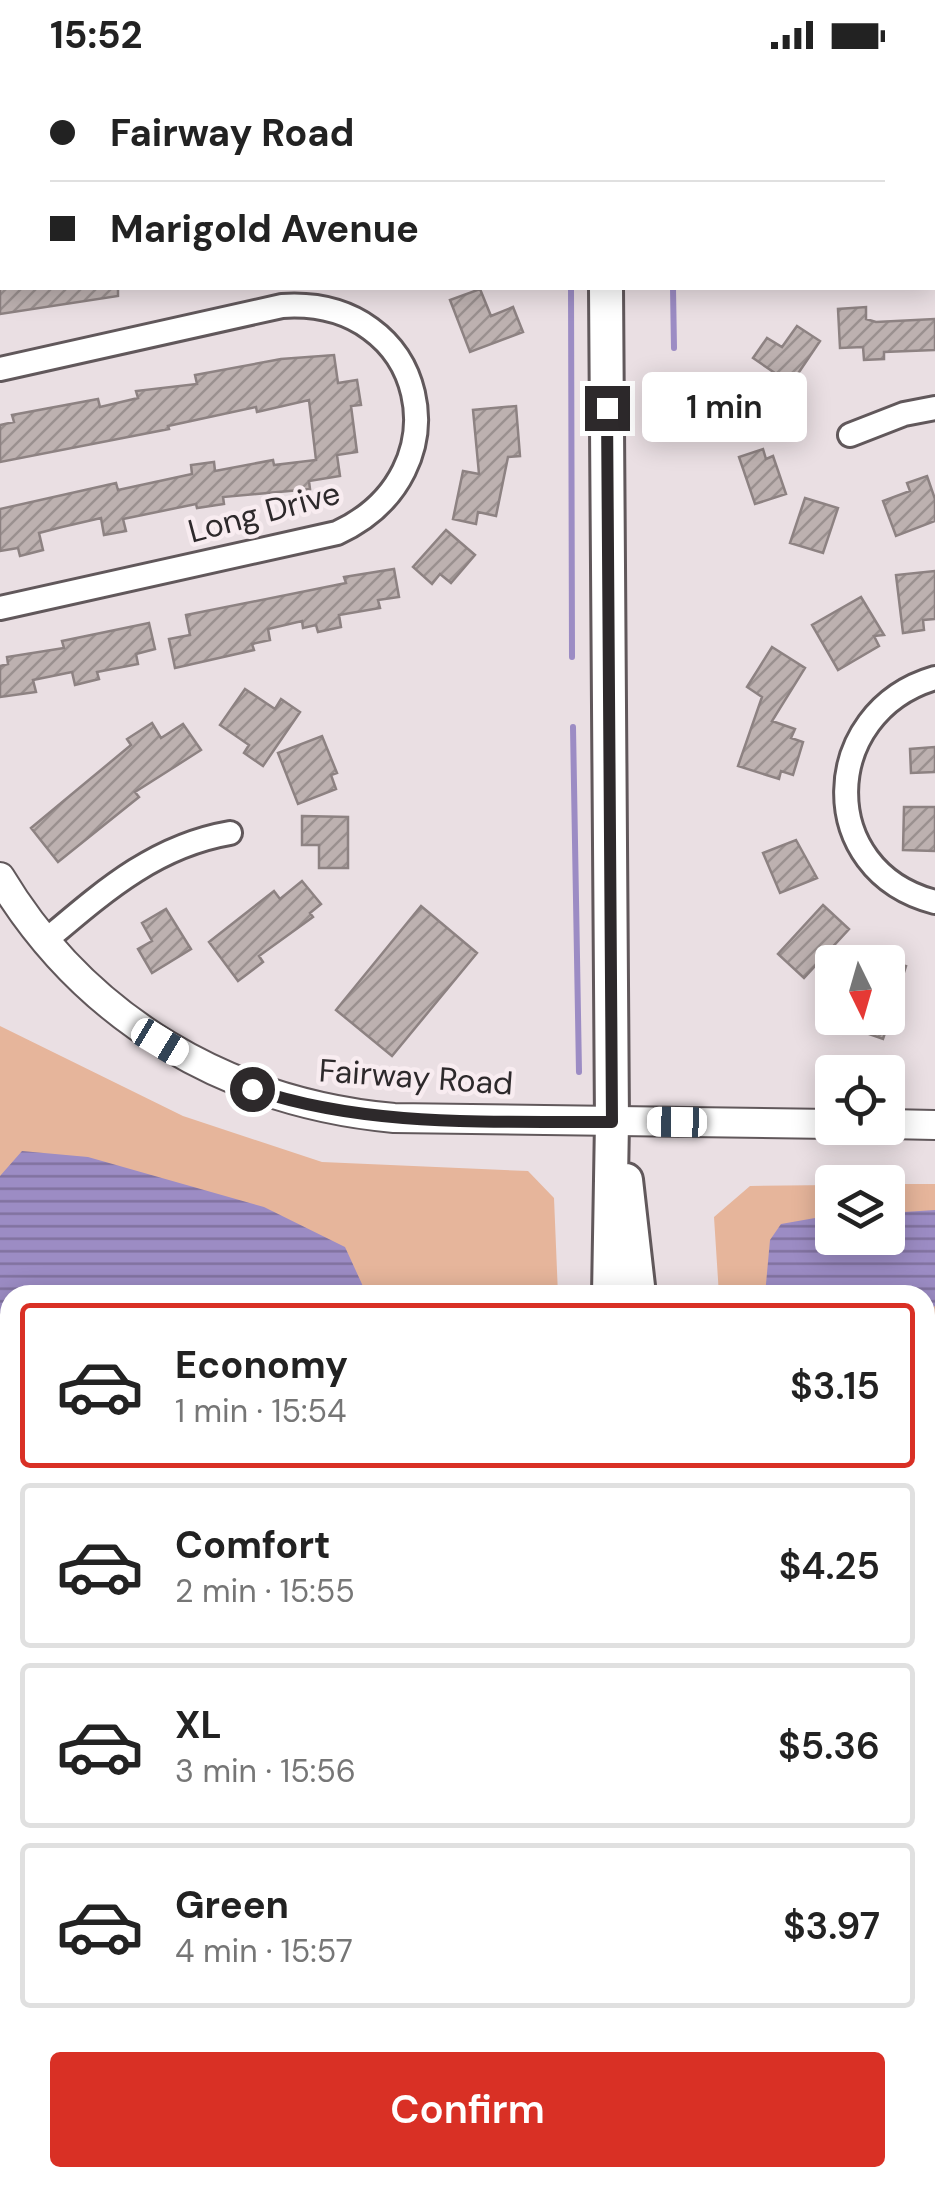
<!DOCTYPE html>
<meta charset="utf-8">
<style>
:root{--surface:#fff;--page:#f6f6f6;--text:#222;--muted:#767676;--line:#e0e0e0;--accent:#d93025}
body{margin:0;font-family:"DM Sans",sans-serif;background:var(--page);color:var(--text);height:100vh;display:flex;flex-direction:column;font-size:38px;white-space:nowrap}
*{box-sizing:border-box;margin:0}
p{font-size:32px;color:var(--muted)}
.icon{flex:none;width:55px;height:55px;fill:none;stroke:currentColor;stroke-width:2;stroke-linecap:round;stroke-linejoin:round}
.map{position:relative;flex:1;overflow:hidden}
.panel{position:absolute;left:0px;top:1215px;width:935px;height:902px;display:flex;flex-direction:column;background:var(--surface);border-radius:30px 30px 0 0;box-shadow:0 5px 25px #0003}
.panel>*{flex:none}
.banner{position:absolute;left:0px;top:0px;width:935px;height:220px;box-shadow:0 5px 25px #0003;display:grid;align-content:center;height:220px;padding:0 50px;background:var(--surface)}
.needle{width:65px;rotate:175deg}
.fabs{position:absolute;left:815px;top:875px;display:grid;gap:20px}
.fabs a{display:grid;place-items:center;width:90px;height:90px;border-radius:10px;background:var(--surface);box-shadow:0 5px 25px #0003;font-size:50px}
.end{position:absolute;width:45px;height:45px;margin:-22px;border:12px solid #2d292b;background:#fff;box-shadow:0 0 0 5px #fff}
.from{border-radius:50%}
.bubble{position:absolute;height:70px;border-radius:10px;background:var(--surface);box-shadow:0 5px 25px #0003;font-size:32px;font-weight:600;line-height:70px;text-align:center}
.car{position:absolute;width:30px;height:60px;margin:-30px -15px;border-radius:12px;box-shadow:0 0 8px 2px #0007;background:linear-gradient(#fff 24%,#345 0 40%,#fff 0 76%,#345 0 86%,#fff 0)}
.banner b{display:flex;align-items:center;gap:35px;height:95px;font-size:38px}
.banner b+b{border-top:2px solid var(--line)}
.banner i{width:25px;height:25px;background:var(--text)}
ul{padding:18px 0 0;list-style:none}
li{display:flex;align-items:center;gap:30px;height:165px;margin:0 20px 15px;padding:0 30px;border:5px solid var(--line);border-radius:10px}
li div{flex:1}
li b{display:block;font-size:38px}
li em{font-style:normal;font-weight:600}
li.selected{border-color:var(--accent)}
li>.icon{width:90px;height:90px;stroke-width:1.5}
.action{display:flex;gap:20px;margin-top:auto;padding:20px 50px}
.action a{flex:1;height:115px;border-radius:10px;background:var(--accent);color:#fff;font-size:40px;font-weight:600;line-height:115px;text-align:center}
.status{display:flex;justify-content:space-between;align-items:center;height:70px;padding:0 50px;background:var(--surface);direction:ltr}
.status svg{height:28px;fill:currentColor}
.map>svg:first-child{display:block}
.green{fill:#e6b59b}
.water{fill:url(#water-rules)}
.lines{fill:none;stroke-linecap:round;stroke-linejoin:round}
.stream{stroke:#9c8cc4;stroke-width:6}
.building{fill:url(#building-hatch);stroke:#8d8282;stroke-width:2.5}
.minor-casing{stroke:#61585b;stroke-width:28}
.tertiary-casing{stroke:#61585b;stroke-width:32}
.secondary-casing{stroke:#61585b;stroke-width:38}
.minor{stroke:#fff;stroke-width:22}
.tertiary{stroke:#fff;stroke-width:28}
.secondary{stroke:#fff;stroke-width:32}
.route{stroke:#2d292b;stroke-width:12}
.labels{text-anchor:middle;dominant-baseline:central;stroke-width:9;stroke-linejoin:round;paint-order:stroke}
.street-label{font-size:32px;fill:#2d292b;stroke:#f8ecf0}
</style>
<div class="status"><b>15:52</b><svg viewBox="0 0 49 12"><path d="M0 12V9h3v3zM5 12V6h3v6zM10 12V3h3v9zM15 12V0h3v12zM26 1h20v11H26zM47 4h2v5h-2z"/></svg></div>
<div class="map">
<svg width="935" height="2116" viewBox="0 0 935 2116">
<defs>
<pattern id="water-rules" width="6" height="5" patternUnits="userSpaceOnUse" patternTransform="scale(2.5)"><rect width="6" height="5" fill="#9c8cc4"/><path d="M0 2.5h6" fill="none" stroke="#80729f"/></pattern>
<pattern id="building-hatch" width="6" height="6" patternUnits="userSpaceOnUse" patternTransform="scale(2.5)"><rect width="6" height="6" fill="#bdb1b0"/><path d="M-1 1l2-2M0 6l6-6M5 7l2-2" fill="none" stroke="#9a908f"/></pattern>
</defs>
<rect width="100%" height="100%" fill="#eadfe3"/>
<!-- green -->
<path class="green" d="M0,956L183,1046L322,1092L528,1101L554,1128L558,1225H10V1400L0,1382Z
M888,1114H935V1272L925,1292V1225H719L714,1147L750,1116L832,1115V1168H888Z
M925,1425L935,1445V1697L925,1696Z
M10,2029V2108H136L135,2116H0V2033Z"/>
<!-- water -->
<path class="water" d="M22,1081L88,1087L264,1137L345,1177L367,1225H10V1396L0,1378V1106Z
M935,1140V1236L925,1243V1225H765L770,1170L781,1154L832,1145V1168H888V1143Z
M935,1962V2051L925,2047V1975Z"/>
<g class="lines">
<!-- stream -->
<path class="stream" d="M570,0V2
M670,0V2
M571,218L572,587
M673,218L674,278
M573,657L579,1002"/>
</g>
<!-- building -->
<path class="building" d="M0,218H118V226L0,244Z
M480,219L491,246L513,237L523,262L470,282L450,230Z
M866,237V249L876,252L935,249V280L884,282V289L864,290L863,277L840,278L838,239Z
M797,256L820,271L791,314L753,288L767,268L782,277Z
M334,285L338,313L357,310L361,335L351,336L357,382L337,385L340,406L309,411L310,419L223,427L224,434L197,438L196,434L123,449L126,461L104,465L101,448L62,457L39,463L43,480L20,486L18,478L0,481V439L116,413L118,420L192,404L191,395L214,392L215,401L273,390L274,395L316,390L309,330L257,342L256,337L168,356L169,359L0,392V355L14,352L12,345L98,329L100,337L138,328L136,321L197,314L195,305L281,289Z
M516,336L520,386L508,387L496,446L478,442L476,454L453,449L463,401L479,404L473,340Z
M763,379L766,389L773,386L786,424L755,434L739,387Z
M927,406L935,429V451L896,466L883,431L910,421L907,413Z
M805,428L838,438L823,483L790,473Z
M446,460L475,485L451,513L440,504L432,514L413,497Z
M394,499L399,527L378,530L380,538L339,545L341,557L318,562L316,555L303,558L302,551L268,559L270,570L252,574L254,580L175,598L169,569L190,565L186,545L346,513L344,507Z
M935,501V549L923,550L924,560L903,563L896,505Z
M861,527L884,565L874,566L879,576L838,600L812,555Z
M149,553L155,579L136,584L138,594L97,602L99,609L75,615L72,602L33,610L36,622L0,627V596L8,594L7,587L64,578L62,571Z
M772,577L805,598L772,651L795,659L791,668L803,672L793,705L781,701L779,709L738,696L762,627L747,617Z
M245,619L275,639L281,629L300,642L263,696L244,683L249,675L220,655Z
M152,653L161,668L183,654L201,680L135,722L139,727L58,792L31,758L131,675L127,669Z
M322,666L337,703L331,705L336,719L298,734L278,683Z
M935,677V702L911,703L910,679Z
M904,737H935V781L903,780Z
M302,746L348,747V798H319V775H302Z
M796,770L817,808L780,823L763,783Z
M302,811L321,834L310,843L313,847L259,886L263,892L238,911L209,872L274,821L280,829Z
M823,835L849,859L804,908L778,884Z
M421,836L477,883L392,986L336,940Z
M166,839L191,879L152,903L138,879L152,871L142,853Z
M888,891L906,896L891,943L888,942Z
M871,948H890L883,969L866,963Z"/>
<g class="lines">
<!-- minor casing -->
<g class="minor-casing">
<path id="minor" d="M840,0V2
M167,2L176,0
M0,49H2
M932,103H935
M0,299L282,236C428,226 467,403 337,463L0,538
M850,365L904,344L935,338
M935,608C819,642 814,801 935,832
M45,871C102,823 154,776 230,763
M0,1652L10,1655
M302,2116V2108
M611,2116L617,2108"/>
</g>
<!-- tertiary casing -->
<g class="tertiary-casing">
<path id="tertiary" d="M0,807C86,950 229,1033 394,1048L832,1054
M888,1054L935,1055"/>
</g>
<!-- secondary casing -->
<g class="secondary-casing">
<path id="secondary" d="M606,0V2
M606,218L612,1052L609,1225
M626,1110L639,1225
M783,2108L786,2116
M836,2108L839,2116"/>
</g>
<!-- minor -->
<use href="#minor" class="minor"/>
<!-- tertiary -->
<use href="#tertiary" class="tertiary"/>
<!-- secondary -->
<use href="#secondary" class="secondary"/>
</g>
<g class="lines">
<!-- route -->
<path class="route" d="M252,1019C368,1058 491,1051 612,1052L607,338"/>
</g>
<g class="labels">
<!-- street labels -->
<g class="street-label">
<text transform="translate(264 442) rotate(-15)">Long Drive</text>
<text transform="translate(416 1007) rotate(4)">Fairway Road</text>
</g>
</g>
</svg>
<div class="fabs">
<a><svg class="needle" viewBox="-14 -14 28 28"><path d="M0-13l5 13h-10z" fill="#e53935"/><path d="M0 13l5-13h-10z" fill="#767676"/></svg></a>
<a><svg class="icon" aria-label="locate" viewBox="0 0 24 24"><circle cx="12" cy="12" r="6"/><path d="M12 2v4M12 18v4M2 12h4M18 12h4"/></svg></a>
<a><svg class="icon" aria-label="layers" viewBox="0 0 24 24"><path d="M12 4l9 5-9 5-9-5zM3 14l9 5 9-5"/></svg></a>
</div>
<i class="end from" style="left:252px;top:1019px"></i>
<i class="end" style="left:607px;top:338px"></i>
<div class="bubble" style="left:642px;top:302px;width:165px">1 min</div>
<i class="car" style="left:160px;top:972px;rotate:121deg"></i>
<i class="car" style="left:677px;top:1052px;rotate:271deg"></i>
<div class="banner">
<b><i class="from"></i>Fairway Road</b>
<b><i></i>Marigold Avenue</b>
</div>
<section class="panel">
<ul>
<li class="selected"><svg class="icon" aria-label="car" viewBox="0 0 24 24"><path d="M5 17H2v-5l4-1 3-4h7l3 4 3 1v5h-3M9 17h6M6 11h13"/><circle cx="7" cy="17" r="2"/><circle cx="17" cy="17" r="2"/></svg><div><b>Economy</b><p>1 min · 15:54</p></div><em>$3.15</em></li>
<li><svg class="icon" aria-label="car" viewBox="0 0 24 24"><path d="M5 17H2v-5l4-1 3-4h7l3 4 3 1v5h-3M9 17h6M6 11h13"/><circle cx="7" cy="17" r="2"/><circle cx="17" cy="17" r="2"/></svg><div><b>Comfort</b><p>2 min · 15:55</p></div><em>$4.25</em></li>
<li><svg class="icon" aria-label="car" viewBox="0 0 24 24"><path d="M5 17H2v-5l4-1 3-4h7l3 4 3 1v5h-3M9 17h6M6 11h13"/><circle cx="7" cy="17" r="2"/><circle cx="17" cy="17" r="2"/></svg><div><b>XL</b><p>3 min · 15:56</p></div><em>$5.36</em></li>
<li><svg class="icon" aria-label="car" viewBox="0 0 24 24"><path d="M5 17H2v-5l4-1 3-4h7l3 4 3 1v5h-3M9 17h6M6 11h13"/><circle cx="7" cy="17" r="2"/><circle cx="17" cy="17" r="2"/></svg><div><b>Green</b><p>4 min · 15:57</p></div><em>$3.97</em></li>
</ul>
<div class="action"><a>Confirm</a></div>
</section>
</div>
